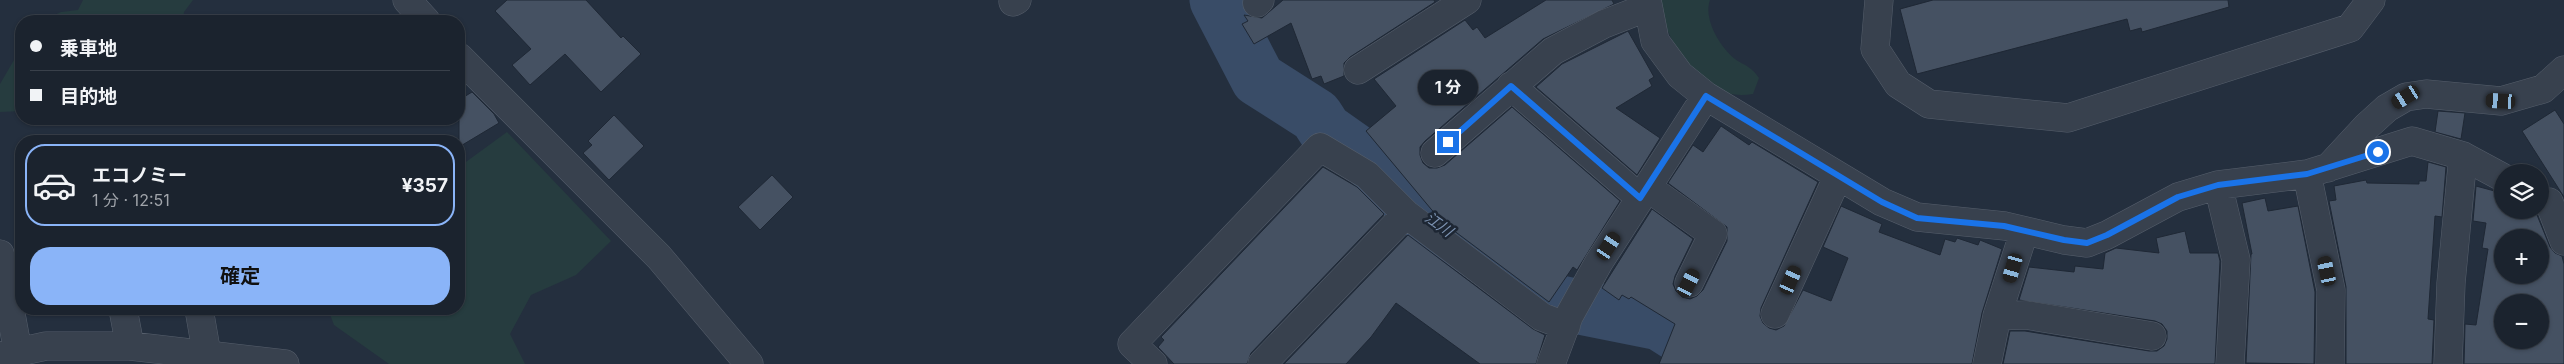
<!DOCTYPE html>
<html lang="ja">
<meta charset="utf-8">
<style>
:root{--surface:#1b232e;--page:#282f3a;--text:#f1f3f6;--muted:#a0a4aa;--line:#39404a;--accent:#8ab4f8}
body{margin:0;font-family:Inter,"Noto Sans JP",sans-serif;background:var(--page);color:var(--text);height:100vh;display:flex;flex-direction:column;font-size:19px;white-space:nowrap}
*{box-sizing:border-box;margin:0}
p{font-size:16px;color:var(--muted)}
.icon{flex:none;width:28px;height:28px;fill:none;stroke:currentColor;stroke-width:2;stroke-linecap:round;stroke-linejoin:round}
.map{position:relative;flex:1;overflow:hidden}
.side{position:absolute;left:15px;top:135px;width:450px;height:180px;display:flex;flex-direction:column;background:var(--surface);border-radius:20px;box-shadow:0 1px 4px #0004,0 0 0 1px var(--line)}
.side>*{flex:none}
.top-card{position:absolute;left:15px;top:15px;width:450px;height:110px;border-radius:20px;box-shadow:0 1px 4px #0004,0 0 0 1px var(--line);display:grid;align-content:center;height:110px;padding:0 15px;background:var(--surface)}
.controls{position:absolute;left:2494px;top:164px;display:grid;gap:10px}
.controls a{display:grid;place-items:center;width:55px;height:55px;border-radius:50%;background:var(--surface);box-shadow:0 1px 4px #0004,0 0 0 1px var(--line);font-size:25px}
.end{position:absolute;width:22px;height:22px;margin:-11px;border:6px solid #1a73e8;background:#fff;box-shadow:0 0 0 2px #fff}
.from{border-radius:50%}
.bubble{position:absolute;height:35px;border-radius:18px;background:var(--surface);box-shadow:0 1px 4px #0004,0 0 0 1px var(--line);font-size:16px;font-weight:700;line-height:35px;text-align:center}
.car{position:absolute;width:15px;height:30px;margin:-15px -8px;border-radius:6px;box-shadow:0 0 4px 1px #0007;background:linear-gradient(#222 24%,#8ab4d8 0 40%,#222 0 76%,#8ab4d8 0 86%,#222 0)}
.top-card b{display:flex;align-items:center;gap:18px;height:48px;font-size:19px}
.top-card b+b{border-top:1px solid var(--line)}
.top-card i{width:12px;height:12px;background:var(--text)}
ul{padding:9px 0 0;list-style:none}
li{display:flex;align-items:center;gap:15px;height:82px;margin:0 10px 8px;padding:0 5px;border:2px solid transparent;border-radius:20px}
li div{flex:1}
li b{display:block;font-size:19px}
li em{font-style:normal;font-weight:700}
li.current{border-color:var(--accent)}
li>.icon{width:45px;height:45px;stroke-width:1.5}
.action{display:flex;gap:10px;margin-top:auto;padding:10px 15px}
.action a{flex:1;height:58px;border-radius:20px;background:var(--accent);color:#111;font-size:20px;font-weight:700;line-height:58px;text-align:center}
.map>svg:first-child{display:block}
.green{fill:#263c3f}
.lines{fill:none;stroke-linecap:round;stroke-linejoin:round}
.river{stroke:#394c67;stroke-width:55}
.building{fill:#455162;stroke:#1f2835;fill-rule:evenodd}
.minor-casing{stroke:#565f6c;stroke-width:29}
.minor{stroke:#38414e;stroke-width:28}
.route{stroke:#1a73e8;stroke-width:6}
.labels{text-anchor:middle;dominant-baseline:central;stroke-width:5;stroke-linejoin:round;paint-order:stroke}
.water-label{font-size:15px;font-style:italic;fill:#7c92b1;stroke:#1d2633}
</style>
<div class="map">
<svg width="2564" height="364" viewBox="0 0 2564 364">
<rect width="100%" height="100%" fill="#242f3e"/>
<!-- green -->
<path class="green" d="M83,0H193L184,12L183,21H42L61,12L78,10Z
M1660,0H1710C1703,19 1720,47 1735,59C1746,67 1750,65 1759,78L1753,94C1740,96 1728,95 1716,89C1690,76 1660,29 1660,0Z
M21,48V111L0,112V84Z
M507,132L611,241L576,275L531,295L510,334L525,364H389L334,325L328,309H459V167Z"/>
<g class="lines">
<!-- river -->
<path class="river" d="M1217,0L1258,79L1316,116L1325,130L1369,161L1413,206L1545,300L1660,323L1724,364"/>
</g>
<!-- building -->
<path class="building" d="M507,0H586L621,38L623,36L641,54L601,92L565,54L530,85L512,65L531,49L495,11Z
M1283,0H1434L1435,2L1350,57L1344,63V76L1324,84L1321,76L1312,79L1291,23L1254,44L1242,24L1248,21L1244,15L1262,18Z
M1546,0H1612L1614,4L1543,39L1425,141L1420,147V155L1423,163L1429,168H1437L1445,165L1512,107L1620,201L1577,270L1573,267L1549,302L1441,221L1366,131L1396,106L1374,79L1465,20L1473,30L1477,27L1485,38Z
M1933,0H2228L2229,7L2142,32L2141,28L2130,31L2127,19L1917,74L1900,9Z
M1628,31L1654,77L1649,80L1652,86L1616,108L1660,138L1637,175L1536,87L1562,64Z
M472,92L494,114L499,123L459,147V100Z
M2555,110L2564,124V197L2522,131Z
M2438,111L2465,113L2461,139L2435,132Z
M614,115L644,146L609,180L583,153L592,145L588,141Z
M1721,126L1749,145L1752,142L1818,182L1761,308L1760,316L1763,323L1769,328L1776,330L1784,326L1803,290L1831,301L1848,258L1823,247L1841,206L1882,224L1879,232L1940,255L1945,239L1955,242L1957,238L1978,245L1980,240L2002,249L1982,313L1972,364H1659L1675,324L1631,297L1629,299L1622,295L1619,300L1602,288L1652,209L1693,239L1675,276L1673,284L1676,291L1682,297L1690,299L1697,296L1703,290L1727,241V227L1668,183L1693,145L1703,152Z
M2428,162L2446,167L2442,217L2435,216L2428,319L2434,320L2432,364H2346V287L2329,201L2336,200L2334,186L2366,180L2367,183L2419,184V181H2426Z
M1323,167L1357,187L1384,214L1251,353L1247,364H1174L1158,347L1164,340L1161,337Z
M772,175L793,197L760,230L738,207Z
M2476,186L2502,193V210H2535L2550,247L2555,253L2562,256L2564,264V364H2464L2465,324L2476,325L2488,249L2482,248L2486,223L2473,221ZM2502,238H2540V275H2502ZM2502,302H2540V340H2502Z
M2265,198L2268,211L2298,206L2315,292L2314,364L2246,363L2251,254H2252L2242,203Z
M2185,231L2190,253H2218L2220,261L2215,364H2003L2010,331H2025L2149,351H2157L2164,346L2167,339V331L2162,324L2155,321L2019,300L2029,267L2074,272L2075,266L2103,269L2105,253L2116,248L2159,253L2156,238Z
M1408,235L1533,329L1545,335L1536,364H1480L1396,303L1371,337L1346,364H1284Z"/>
<g class="lines">
<!-- minor casing -->
<g class="minor-casing">
<path id="minor" d="M407,0L426,21
M1647,0L1655,41L1680,75L1706,96L1882,202L1917,217L2005,226L2064,240L2087,243L2107,235L2178,197L2218,185L2307,174L2412,141L2463,156L2502,177
M1879,0L1875,49L1898,84L1929,104L2068,118L2350,28L2371,0
M1013,2L1017,0
M1257,3L1260,0
M459,57L659,257L749,364
M1358,70L1467,0
M1511,86L1640,198
M1435,153L1553,51L1604,24L1648,7
M2328,168L2366,127L2387,108L2406,97L2426,94L2501,101L2543,89L2564,70
M2307,174L2331,290L2330,364
M2218,185L2236,260L2230,364
M1647,187L1713,234L1689,283
M2549,202L2564,241
M0,254L18,352
M123,309L130,346
M199,309L207,355
M1775,314L1838,176
M1997,316L2026,315L2152,336
M0,356L46,346H130L285,364
M1153,364L1132,344L1320,147L1367,175L1406,214L1542,317L1566,326
M1262,364L1406,214
M1551,364L1569,316L1599,262L1706,96
M1987,364L1997,316L2024,232
M2448,364L2451,283L2463,156"/>
</g>
<!-- minor -->
<use href="#minor" class="minor"/>
</g>
<g class="lines">
<!-- route -->
<path class="route" d="M1448,142L1511,86L1640,198L1706,96L1882,202L1917,218L2004,226L2064,240L2087,243L2107,235L2178,197L2218,185L2307,174L2378,152"/>
</g>
<g class="labels">
<!-- water labels -->
<g class="water-label">
<text transform="translate(1439 224) rotate(36)">江川</text>
</g>
</g>
</svg>
<div class="controls">
<a><svg class="icon" aria-label="layers" viewBox="0 0 24 24"><path d="M12 4l9 5-9 5-9-5zM3 14l9 5 9-5"/></svg></a>
<a>+</a>
<a>−</a>
</div>
<i class="end from" style="left:2378px;top:152px"></i>
<i class="end" style="left:1448px;top:142px"></i>
<div class="bubble" style="left:1418px;top:70px;width:60px">1 分</div>
<i class="car" style="left:2406px;top:97px;rotate:239deg"></i>
<i class="car" style="left:2501px;top:101px;rotate:273deg"></i>
<i class="car" style="left:1609px;top:246px;rotate:33deg"></i>
<i class="car" style="left:2013px;top:268px;rotate:196deg"></i>
<i class="car" style="left:2327px;top:271px;rotate:348deg"></i>
<i class="car" style="left:1791px;top:280px;rotate:24deg"></i>
<i class="car" style="left:1689px;top:283px;rotate:27deg"></i>
<div class="top-card">
<b><i class="from"></i>乗車地</b>
<b><i></i>目的地</b>
</div>
<section class="side">
<ul>
<li class="current"><svg class="icon" aria-label="car" viewBox="0 0 24 24"><path d="M5 17H2v-5l4-1 3-4h7l3 4 3 1v5h-3M9 17h6M6 11h13"/><circle cx="7" cy="17" r="2"/><circle cx="17" cy="17" r="2"/></svg><div><b>エコノミー</b><p>1 分 · 12:51</p></div><em>¥357</em></li>
</ul>
<div class="action"><a>確定</a></div>
</section>
</div>
